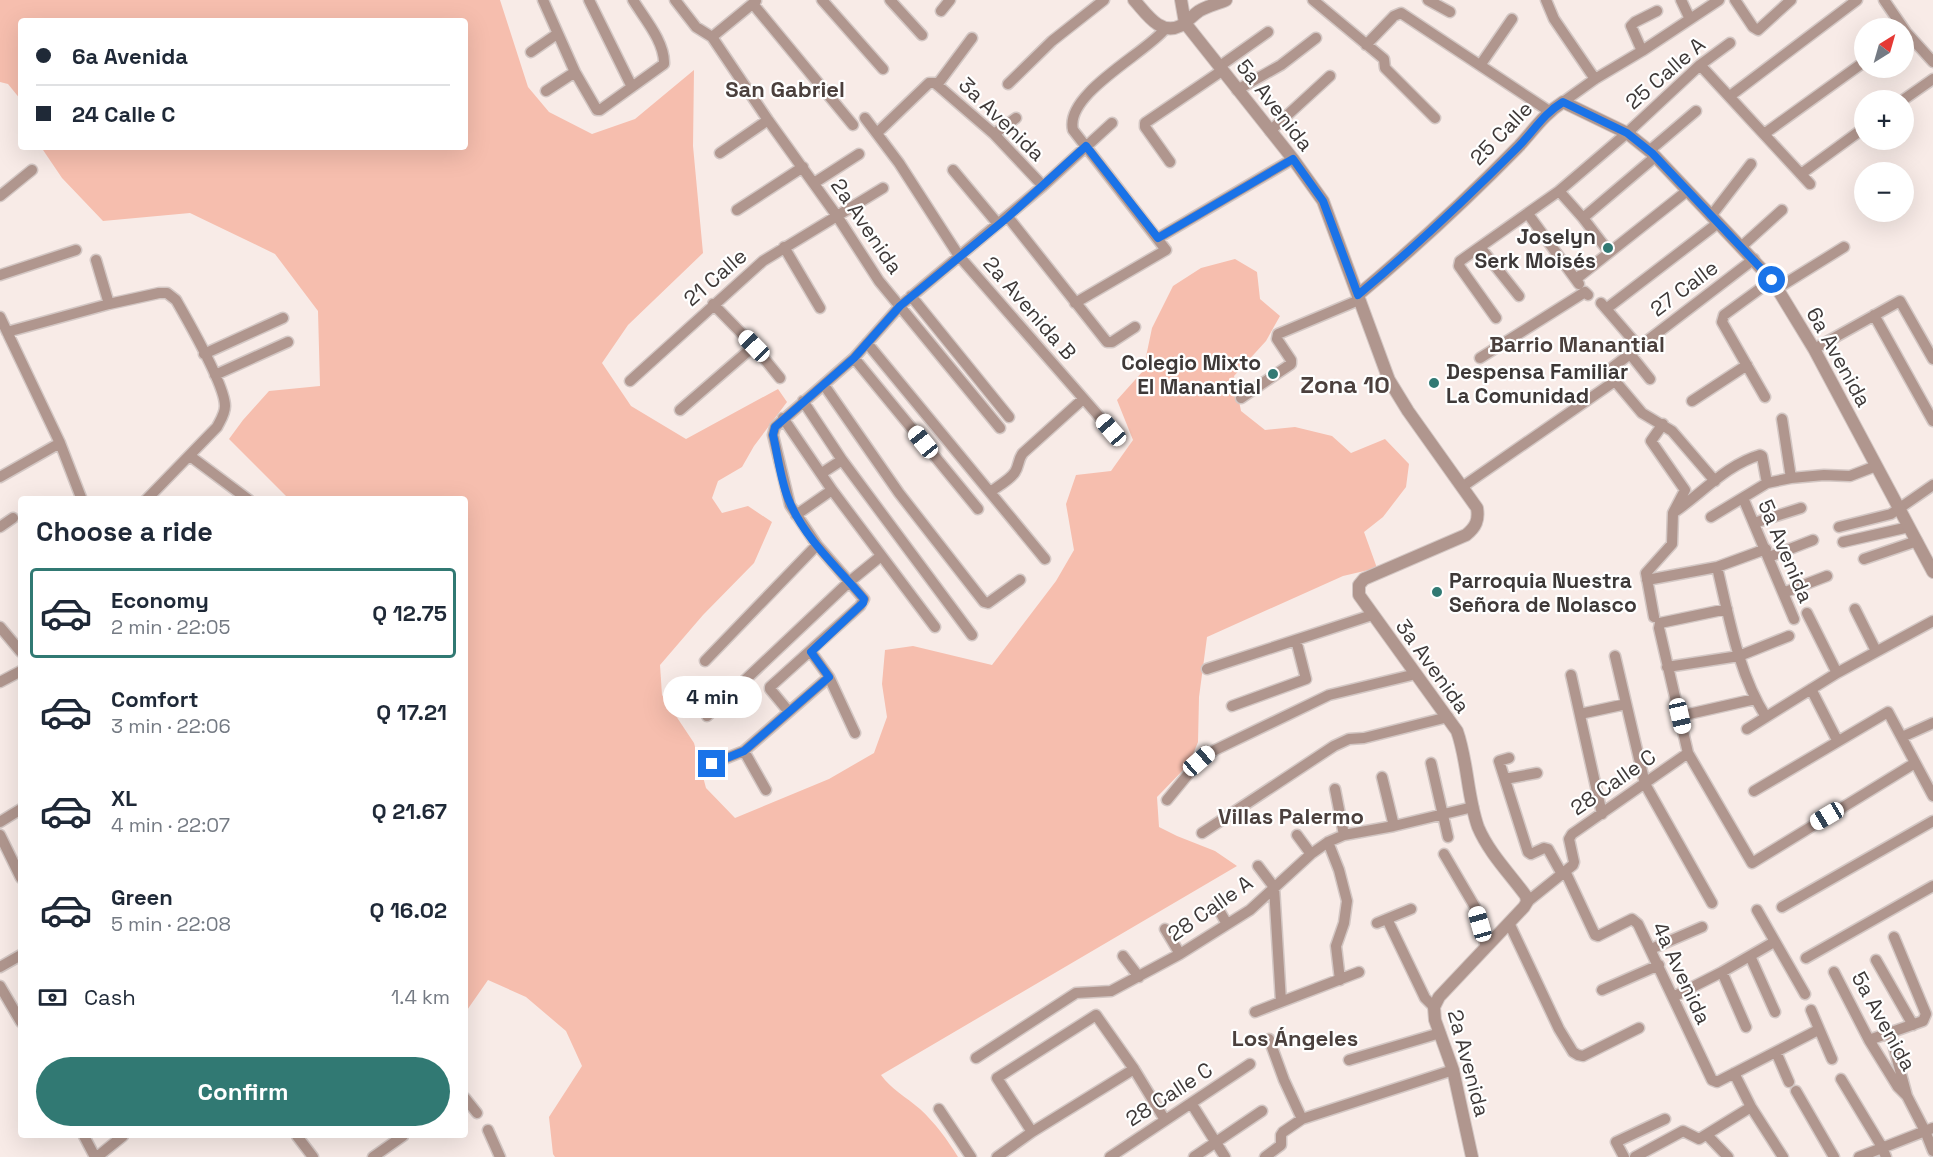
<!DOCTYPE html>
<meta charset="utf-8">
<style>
:root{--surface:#fff;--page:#f2f2f3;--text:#1f2937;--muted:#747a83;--line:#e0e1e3;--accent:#317973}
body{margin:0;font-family:"Space Grotesk",sans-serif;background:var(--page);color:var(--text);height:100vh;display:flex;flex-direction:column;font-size:22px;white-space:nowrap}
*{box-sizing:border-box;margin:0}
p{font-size:20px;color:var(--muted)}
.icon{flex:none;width:33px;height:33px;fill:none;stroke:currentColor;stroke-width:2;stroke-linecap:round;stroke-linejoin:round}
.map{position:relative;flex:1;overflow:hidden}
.details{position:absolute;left:18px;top:496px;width:450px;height:642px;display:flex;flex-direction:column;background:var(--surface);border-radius:6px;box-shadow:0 6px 24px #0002}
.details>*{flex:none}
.hud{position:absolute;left:18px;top:18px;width:450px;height:132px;border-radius:6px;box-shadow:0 6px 24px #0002;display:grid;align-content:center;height:132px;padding:0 18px;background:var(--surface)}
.needle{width:39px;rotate:37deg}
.tools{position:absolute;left:1854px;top:18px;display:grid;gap:12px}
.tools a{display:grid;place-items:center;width:60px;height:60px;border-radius:50%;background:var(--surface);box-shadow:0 6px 24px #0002;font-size:30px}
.end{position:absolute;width:27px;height:27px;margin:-14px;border:8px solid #1a73e8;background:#fff;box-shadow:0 0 0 3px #fff}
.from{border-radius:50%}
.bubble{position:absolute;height:42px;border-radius:21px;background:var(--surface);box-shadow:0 6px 24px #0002;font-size:20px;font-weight:700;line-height:42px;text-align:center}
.car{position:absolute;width:18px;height:36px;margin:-18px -9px;border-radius:8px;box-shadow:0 0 4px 2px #0007;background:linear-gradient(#fff 24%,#345 0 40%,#fff 0 76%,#345 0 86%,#fff 0)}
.hud b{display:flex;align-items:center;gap:21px;height:57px;font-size:22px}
.hud b+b{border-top:2px solid var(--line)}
.hud i{width:15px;height:15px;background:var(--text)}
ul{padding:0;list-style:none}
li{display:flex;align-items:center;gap:18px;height:90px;margin:0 12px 9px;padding:0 6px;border:3px solid transparent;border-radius:6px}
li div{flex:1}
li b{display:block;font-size:22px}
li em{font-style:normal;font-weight:700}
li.selected{border-color:var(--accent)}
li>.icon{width:54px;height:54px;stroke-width:1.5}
h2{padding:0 18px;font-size:27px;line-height:72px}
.pay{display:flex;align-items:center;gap:15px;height:66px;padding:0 18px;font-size:22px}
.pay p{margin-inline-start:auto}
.cta{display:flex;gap:12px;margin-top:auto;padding:12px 18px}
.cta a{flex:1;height:69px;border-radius:36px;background:var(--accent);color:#fff;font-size:24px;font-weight:700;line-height:69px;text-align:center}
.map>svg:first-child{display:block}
.green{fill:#f6beae}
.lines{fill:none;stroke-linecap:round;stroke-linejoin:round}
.minor-casing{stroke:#d3c7c4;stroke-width:13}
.tertiary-casing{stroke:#d3c7c4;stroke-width:14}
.minor{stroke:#b0968e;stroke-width:10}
.tertiary{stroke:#b0968e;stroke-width:12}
.route{stroke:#1a73e8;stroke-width:8}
.poi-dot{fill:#317973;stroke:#fff;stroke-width:2}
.labels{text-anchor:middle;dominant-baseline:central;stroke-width:4.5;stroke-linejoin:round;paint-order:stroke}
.street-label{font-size:21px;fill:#3e3938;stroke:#fff}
.poi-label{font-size:21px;font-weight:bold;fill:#3e3938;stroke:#fff;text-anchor:end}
.neighbourhood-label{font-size:22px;font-weight:bold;fill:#4b403d;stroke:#fff}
.quarter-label{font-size:24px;font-weight:bold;fill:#4b403d;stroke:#fff}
</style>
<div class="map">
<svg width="1933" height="1157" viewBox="0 0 1933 1157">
<rect width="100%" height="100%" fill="#f8ebe7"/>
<!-- green -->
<path class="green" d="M0,0H500L528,87L549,112L592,134L635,119L694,70L693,146L703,253L628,325L602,363L631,406L686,439L778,389L787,402L754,446L742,467L718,481L712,498L722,513L748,506L772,522L754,563L703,615L660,665L662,695L694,743L706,788L735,818L829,779L874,753L887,717L882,684L885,650L913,646L992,665L1056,581L1074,550L1066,504L1076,475L1111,471L1133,440L1117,400L1143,371L1152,328L1173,286L1201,268L1235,259L1257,272L1260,299L1280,316L1266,341L1234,376L1241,411L1265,430L1295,427L1332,436L1351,453L1385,439L1409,464L1406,487L1383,517L1364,532L1377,568L1343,576L1207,637L1199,697L1198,742L1189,764L1157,797L1159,827L1177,836L1215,851L1237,866L881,1075C891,1089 906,1097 920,1109C935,1123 947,1139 958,1157H555L553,1154L549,1117L582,1066L566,1031L526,997L488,980L465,1013V500L289,499L229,439L243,420L269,391L320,386L318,311L275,254L190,213L103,221L62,178L41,147H465V21H21V100L8,84L0,82Z"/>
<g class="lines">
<!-- minor casing -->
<g class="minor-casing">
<path id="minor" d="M543,0L575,72L597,110H600L664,64C665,42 644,18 633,0
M589,0L632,87
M675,0L696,27L712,37
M822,0L883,69
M890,0L922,35
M1313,0L1384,59L1385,68L1435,118
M1428,0L1450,12
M1546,0L1554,19L1595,79
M1681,0L1690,19
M1735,0L1753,27L1758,30L1791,0
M1884,0L1906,32L1933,62
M753,4L853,125
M941,11L950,0
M712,37L768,120L837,216L879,281L1000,428
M712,37L756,1
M1366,45L1394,16L1401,13L1549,111
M1642,51L1631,26L1635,22L1657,11
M531,52L557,34
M1481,64L1512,19
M1700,65L1810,184
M1220,66L1268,32
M1008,84L1052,41L1104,0
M937,85L972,38
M1237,90L1281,65L1316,38
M546,91L575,72
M1730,96L1857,0
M1903,100L1933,79
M1563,102L1595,79L1642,51L1719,0
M865,118L899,163L959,256L1111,430
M1270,131L1330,76
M877,133L929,83H935L994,134L1043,186
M994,134L1016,118
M1764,134L1864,62
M1649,151L1696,111
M720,153L768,120
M1170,162L1145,127V123L1223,70
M953,170L998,224
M1801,174L1864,128
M814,183L859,154
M1559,191L1583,218L1609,252
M0,196L32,170
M737,210L803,167
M1528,214L1579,284
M1711,216L1751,164
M1008,217L1107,342H1112L1135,327
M1583,218L1655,157
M1158,238L1293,159
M784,247L820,308
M1480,247L1519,296
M1741,247L1782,210
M96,260L109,304
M0,275L76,250
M1576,279L1687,191
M1778,288L1844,247
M911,296L1009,417
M1075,303L1166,250L1073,130C1064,94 1146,53 1165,29
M1601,303L1639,347
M713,304L754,346L780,378
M1606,309L1718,223
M1874,315L1933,421
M0,317L60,443L82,500
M1496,318L1459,266L1460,261L1559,191L1627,133L1700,65L1730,43
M7,332L109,304L159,293H167L176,300C188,321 225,385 225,406C225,414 220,421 217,427L146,500
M867,343L1045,559
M1814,349L1900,301L1933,359
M204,354L283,318
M1630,354L1650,379
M854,358L978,509
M1480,358L1585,292L1588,295
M215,375L288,342
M630,381L763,261L883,188
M824,385L899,493L984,602L988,603L1020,580
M1765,397L1722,322L1724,315L1772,280
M1241,398L1291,364V360L1277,339L1278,334L1359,300
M803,401L842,460L972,635
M1692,401L1747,365
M680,410L754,346
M783,418L832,490L935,627
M1782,419L1791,478
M190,456L249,500
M822,473L842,460
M0,477L60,443
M1715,481L1672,431L1642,413L1615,381L1612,370L1613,367L1754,259
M1462,487L1615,381
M990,492C998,486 1010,480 1015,472C1019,466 1018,459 1023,453L1083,399
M1743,498L1794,619
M1676,511C1703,492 1728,464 1760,455L1762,456L1767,483
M796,515L832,490
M1711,517L1767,483L1791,478L1824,475L1850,476L1876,466
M1754,523L1801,508
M0,527L13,518
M1839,527L1891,514L1933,485
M1843,542L1909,527
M1769,557L1813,540
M1864,559L1917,541
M1717,567C1729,617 1738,673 1766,717
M1647,580L1717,567L1766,549
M1783,593L1827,576
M1727,609L1660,623L1659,628L1688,753L1752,863L1915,763
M1855,609L1876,651
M1807,613L1837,673
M1654,617L1646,573L1672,544L1673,513L1685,490L1651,441L1663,424
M0,627L21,652
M811,652L829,677L855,733
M1615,656L1645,784L1712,903
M705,661L817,545
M1667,667L1739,656L1789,636
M1207,669L1372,615
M1571,675L1602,814
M0,682L21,671
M1811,689L1837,740
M1232,706L1306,679L1296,640
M789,712L770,689V687L860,606L864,599L817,545L790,505L773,435L775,427L854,358L900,306L1043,186L1112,123
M1580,714L1626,704
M707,716L849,582L881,556
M1680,716L1755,699
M1747,729L1837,673L1933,621
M1902,737L1933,723
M1509,758L1499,761L1528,852L1531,854L1544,848L1548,849L1562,874
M1431,763L1448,837
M712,764L744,751
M1382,777L1394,826
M1505,779L1537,773
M1335,789L1344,835
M766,790L744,751L829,677
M1754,791L1888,712L1933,796
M1167,800L1199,761L1215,750L1329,695L1416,674
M0,822L21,809
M1202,833L1334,746L1349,739L1364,738L1448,717
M0,835L21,878
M1297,835L1311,854
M1328,842L1339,870L1347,901L1344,923L1336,946L1340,980
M1444,854L1475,907L1486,947
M1258,866L1274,887L1281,1002
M1565,871L1595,935L1598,936L1632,919L1638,924L1712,1080L1717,1082L1818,1030
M1527,902L1573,865L1574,862L1569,839L1572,834L1688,753
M1216,905L1227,924
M1782,907L1933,821
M1757,910L1805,994
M1387,919L1425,998L1434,1007
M1377,923L1411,909
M1509,923L1559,1029L1573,1052L1578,1055L1583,1056L1639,1028
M1165,929L1180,954
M1651,949L1702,927
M1123,956L1139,977
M1750,956L1775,1012
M1806,958L1933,886
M1876,960L1913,1025
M0,967L21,955
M1722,972L1746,1027
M1834,972L1869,1040L1898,1087L1907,1096L1925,1131L1933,1151
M0,986L21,1022
M1602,990L1659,965
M1673,997L1722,972L1774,942
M1811,1010L1832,1059
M1255,1012L1359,972
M1890,1033L1907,1096
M1269,1039L1284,1080L1302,1119
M1869,1040L1923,1021L1926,1014L1894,937
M1776,1052L1789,1082
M976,1058L1076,993L1111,991L1180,954L1250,910L1311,854L1328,842L1344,835L1394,826L1473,807
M1349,1060L1440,1033
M1734,1073L1751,1107L1783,1157
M1841,1079L1882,1147L1886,1157
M1796,1091L1834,1157
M465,1098L477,1113
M1191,1103L1225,1157
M939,1109L971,1157
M488,1130L500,1157
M1032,1132L997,1078L1096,1015L1134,1069L1165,1120
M1707,1135L1728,1157
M84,1136L95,1157
M297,1136L313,1157
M97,1157L123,1136
M373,1157L403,1136
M997,1157L1032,1132L1134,1069
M1110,1157L1250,1064
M1194,1157L1262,1111
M1265,1157L1281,1145V1135L1283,1132L1302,1119L1453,1070
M1624,1157L1616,1142L1665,1119
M1635,1157L1683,1131L1699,1139L1751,1107
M1859,1157L1933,1128"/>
</g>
<!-- tertiary casing -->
<g class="tertiary-casing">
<path id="tertiary" d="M1134,0C1146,13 1160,36 1180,26C1187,22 1192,16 1199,11C1207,6 1217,4 1226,0
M1181,0L1185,23L1293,159L1323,201L1389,380L1408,411L1477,508C1479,520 1476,527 1466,535L1364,579L1359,585V595L1457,731C1468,762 1467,796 1478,827C1489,853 1510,874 1526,896L1527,902L1524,907L1439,997L1434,1007L1435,1020L1453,1070L1472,1157
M1358,295C1413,249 1467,199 1518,147C1533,131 1544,114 1563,102L1627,133L1652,153L1772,280L1814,349L1933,572"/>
</g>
<!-- minor -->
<use href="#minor" class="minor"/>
<!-- tertiary -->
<use href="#tertiary" class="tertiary"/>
</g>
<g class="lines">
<!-- route -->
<path class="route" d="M712,764L744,751L829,677L811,652L863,603L864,599C839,569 806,540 790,503C781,484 778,456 773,435L775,427L854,358L900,306L1008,217L1086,146L1158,238L1293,159L1323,201L1358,295C1413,249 1466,199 1518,147C1534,131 1543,114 1563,102L1627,133L1652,153L1772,280"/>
</g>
<!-- markers -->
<g class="poi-dot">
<circle cx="1608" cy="248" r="6"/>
<circle cx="1273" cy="374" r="6"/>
<circle cx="1434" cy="383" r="6"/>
<circle cx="1437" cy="592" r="6"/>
</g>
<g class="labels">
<!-- street labels -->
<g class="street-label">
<text transform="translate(1665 73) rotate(-41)">25 Calle A</text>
<text transform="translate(1275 105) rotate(52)">5a Avenida</text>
<text transform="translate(1002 119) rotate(44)">3a Avenida</text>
<text transform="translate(1501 133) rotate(-46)">25 Calle</text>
<text transform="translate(867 226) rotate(56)">2a Avenida</text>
<text transform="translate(715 277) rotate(-41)">21 Calle</text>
<text transform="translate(1684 288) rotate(-37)">27 Calle</text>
<text transform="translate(1030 308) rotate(49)">2a Avenida B</text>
<text transform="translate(1839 357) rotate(61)">6a Avenida</text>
<text transform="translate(1786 551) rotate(67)">5a Avenida</text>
<text transform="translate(1433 666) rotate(54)">3a Avenida</text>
<text transform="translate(1613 782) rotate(-35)">28 Calle C</text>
<text transform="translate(1210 908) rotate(-35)">28 Calle A</text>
<text transform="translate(1682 973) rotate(65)">4a Avenida</text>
<text transform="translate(1884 1021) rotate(61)">5a Avenida</text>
<text transform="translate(1469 1063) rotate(75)">2a Avenida</text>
<text transform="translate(1169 1094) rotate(-33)">28 Calle C</text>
</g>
<!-- poi labels -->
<g class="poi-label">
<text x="1596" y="236">Joselyn<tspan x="1596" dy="24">Serk Moisés</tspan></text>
<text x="1261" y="362">Colegio Mixto<tspan x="1261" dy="24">El Manantial</tspan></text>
<text x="1446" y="371" text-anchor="start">Despensa Familiar<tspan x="1446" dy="24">La Comunidad</tspan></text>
<text x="1449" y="580" text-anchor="start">Parroquia Nuestra<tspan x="1449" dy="24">Señora de Nolasco</tspan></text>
</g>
<!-- neighbourhood labels -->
<g class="neighbourhood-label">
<text x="785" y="89">San Gabriel</text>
<text x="1577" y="344">Barrio Manantial</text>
<text x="1291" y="816">Villas Palermo</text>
<text x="1295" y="1038">Los Ángeles</text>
</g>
<!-- quarter labels -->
<g class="quarter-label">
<text x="1345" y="384">Zona 10</text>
</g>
</g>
</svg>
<div class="tools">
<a><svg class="needle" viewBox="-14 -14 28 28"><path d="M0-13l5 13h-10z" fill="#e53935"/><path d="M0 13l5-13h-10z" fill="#747a83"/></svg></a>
<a>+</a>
<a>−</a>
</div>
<i class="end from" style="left:1772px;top:280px"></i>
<i class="end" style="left:712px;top:764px"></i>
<div class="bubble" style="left:663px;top:676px;width:99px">4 min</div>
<i class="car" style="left:754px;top:346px;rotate:316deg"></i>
<i class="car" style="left:1111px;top:430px;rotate:319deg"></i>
<i class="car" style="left:923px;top:442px;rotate:321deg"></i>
<i class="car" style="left:1680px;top:716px;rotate:167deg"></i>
<i class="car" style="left:1199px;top:761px;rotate:49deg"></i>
<i class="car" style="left:1827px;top:816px;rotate:239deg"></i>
<i class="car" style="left:1480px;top:924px;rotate:344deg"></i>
<div class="hud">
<b><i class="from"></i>6a Avenida</b>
<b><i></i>24 Calle C</b>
</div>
<section class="details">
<h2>Choose a ride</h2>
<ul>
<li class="selected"><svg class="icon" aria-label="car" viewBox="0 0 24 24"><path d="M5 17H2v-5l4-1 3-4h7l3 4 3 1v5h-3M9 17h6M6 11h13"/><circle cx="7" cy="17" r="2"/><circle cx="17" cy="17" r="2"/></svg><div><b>Economy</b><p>2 min · 22:05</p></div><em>Q 12.75</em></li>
<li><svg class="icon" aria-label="car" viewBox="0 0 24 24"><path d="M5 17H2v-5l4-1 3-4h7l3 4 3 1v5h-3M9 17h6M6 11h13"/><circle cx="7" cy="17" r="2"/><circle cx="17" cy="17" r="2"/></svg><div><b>Comfort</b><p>3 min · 22:06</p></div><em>Q 17.21</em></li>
<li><svg class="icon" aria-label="car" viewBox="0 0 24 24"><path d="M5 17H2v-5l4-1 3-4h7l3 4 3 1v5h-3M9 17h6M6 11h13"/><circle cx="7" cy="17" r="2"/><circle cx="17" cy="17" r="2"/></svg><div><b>XL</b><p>4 min · 22:07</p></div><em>Q 21.67</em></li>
<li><svg class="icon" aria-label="car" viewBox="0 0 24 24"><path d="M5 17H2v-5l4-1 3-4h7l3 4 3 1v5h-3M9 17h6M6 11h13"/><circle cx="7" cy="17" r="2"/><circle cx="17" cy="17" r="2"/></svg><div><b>Green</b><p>5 min · 22:08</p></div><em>Q 16.02</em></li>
</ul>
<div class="pay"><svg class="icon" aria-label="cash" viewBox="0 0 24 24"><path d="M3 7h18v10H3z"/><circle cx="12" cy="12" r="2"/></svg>Cash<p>1.4 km</p></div>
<div class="cta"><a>Confirm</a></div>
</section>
</div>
